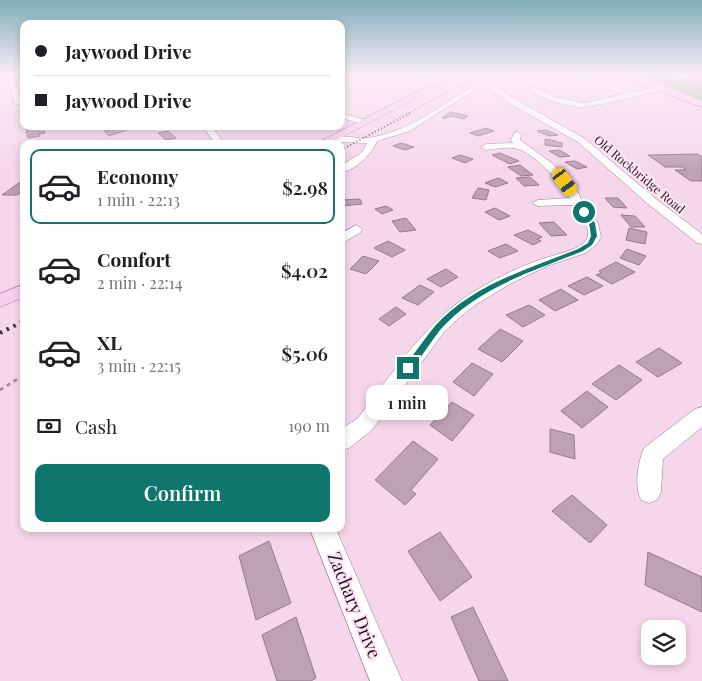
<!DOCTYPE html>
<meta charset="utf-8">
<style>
:root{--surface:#fff;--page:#f2f2f2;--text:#202124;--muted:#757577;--line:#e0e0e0;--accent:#0f766e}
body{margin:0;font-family:"Playfair Display",serif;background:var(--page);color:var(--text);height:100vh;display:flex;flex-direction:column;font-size:19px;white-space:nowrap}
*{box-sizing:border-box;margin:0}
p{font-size:16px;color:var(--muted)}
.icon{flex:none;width:28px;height:28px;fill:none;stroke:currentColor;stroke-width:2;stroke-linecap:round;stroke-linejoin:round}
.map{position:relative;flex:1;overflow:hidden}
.details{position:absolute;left:20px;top:140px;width:325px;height:392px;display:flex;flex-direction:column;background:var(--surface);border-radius:10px;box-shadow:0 2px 8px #0003}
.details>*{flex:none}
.banner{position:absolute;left:20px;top:20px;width:325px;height:110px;border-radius:10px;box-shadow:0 2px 8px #0003;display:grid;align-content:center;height:110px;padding:0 15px;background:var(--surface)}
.tools{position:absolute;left:641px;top:620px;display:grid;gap:10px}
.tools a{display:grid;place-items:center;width:45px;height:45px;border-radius:10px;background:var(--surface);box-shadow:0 2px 8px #0003;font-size:25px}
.end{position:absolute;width:22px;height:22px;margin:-11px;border:6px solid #0f766e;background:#fff;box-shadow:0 0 0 2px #fff}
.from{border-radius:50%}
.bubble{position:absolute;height:35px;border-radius:10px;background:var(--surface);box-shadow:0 2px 8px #0003;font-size:16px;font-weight:600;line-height:35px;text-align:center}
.car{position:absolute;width:15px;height:30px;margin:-15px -8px;border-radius:6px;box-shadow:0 0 4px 1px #0007;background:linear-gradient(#f5c518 24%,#345 0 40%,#f5c518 0 76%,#345 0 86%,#f5c518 0)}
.banner b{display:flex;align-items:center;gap:18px;height:48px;font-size:19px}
.banner b+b{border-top:1px solid var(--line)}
.banner i{width:12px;height:12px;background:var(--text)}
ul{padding:9px 0 0;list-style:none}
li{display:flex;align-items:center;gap:15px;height:75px;margin:0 10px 8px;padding:0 5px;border:2px solid transparent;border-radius:10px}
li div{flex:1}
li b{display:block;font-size:19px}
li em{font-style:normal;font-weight:600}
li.on{border-color:var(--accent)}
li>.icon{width:45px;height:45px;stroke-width:1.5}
.pay{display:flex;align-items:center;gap:12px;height:55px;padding:0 15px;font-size:19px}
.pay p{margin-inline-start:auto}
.action{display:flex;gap:10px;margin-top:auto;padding:10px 15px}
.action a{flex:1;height:58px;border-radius:10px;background:var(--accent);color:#fff;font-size:20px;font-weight:600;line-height:58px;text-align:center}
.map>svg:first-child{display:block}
.green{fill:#9eb692}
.building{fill:#bfa1b5;stroke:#95788c}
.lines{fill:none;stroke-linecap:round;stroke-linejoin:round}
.minor-casing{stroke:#987b8f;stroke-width:1}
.major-casing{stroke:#aa799c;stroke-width:1}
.path{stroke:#a08898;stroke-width:2.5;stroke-dasharray:4 4;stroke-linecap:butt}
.minor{fill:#fff;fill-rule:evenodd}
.major{fill:#f8cfec;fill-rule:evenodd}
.rail-far2{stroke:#3e2f39;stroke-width:1;stroke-dasharray:1 2;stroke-linecap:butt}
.rail-far1{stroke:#3e2f39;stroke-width:2;stroke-dasharray:1 2.5;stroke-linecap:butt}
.rail{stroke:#3e2f39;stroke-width:4;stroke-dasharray:2.5 5;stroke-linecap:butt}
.route{fill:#0f766e}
.labels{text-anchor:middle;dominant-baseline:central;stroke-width:4.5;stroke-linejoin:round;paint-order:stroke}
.far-street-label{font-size:12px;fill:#21151d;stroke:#ffe5f6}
.near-street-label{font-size:18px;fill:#21151d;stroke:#ffe5f6}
</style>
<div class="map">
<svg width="702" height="681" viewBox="0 0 702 681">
<rect width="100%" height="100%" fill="#f6d6eb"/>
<!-- green -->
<path class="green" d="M628,75H702V102L643,79Z"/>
<!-- building -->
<path class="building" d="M695,78H702V89L681,84L688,82L679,80Z
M450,112L468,116L464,119L450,116L447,118H442Z
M126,126L130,129L109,136L104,131Z
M38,128L39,132L44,131L45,133L39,134L40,136L28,138L26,130Z
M486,128L494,131L478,136L470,133Z
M546,130L558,135L549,136L537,131Z
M168,131L176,138L166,140L158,133Z
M545,139L556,141V142L562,143V147L545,145Z
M401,143L414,147L405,150L393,146Z
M559,150L570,156L560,157L549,151Z
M500,153L519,161L510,164L492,155Z
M698,154L702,157V181H691L675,170H686L682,167H665L648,155Z
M460,155L473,159L465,163L452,158Z
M575,161L587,167L577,169L565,162Z
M520,165L533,175L521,176L508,167Z
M530,177L539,185L524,186L516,178Z
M498,178L508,183L495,187L485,183Z
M19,183H24V190L17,195H2Z
M478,188L489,190L486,200L472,198Z
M605,198H618L627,208L613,207Z
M360,199L362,204L341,206V200Z
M386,206L393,210L382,214L375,209Z
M495,208L510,216L499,220L485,212Z
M621,215L635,216L645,227H631Z
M406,218L416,230L400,232L392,221Z
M554,222L567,235L551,236L539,223Z
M629,228L647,232L645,244L626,240Z
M528,230L542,237L537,239L541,241L533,245L514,235Z
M388,241L405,250L392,257L374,248Z
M506,244L518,251L500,258L488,251Z
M627,249L646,256L639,265L620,258Z
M363,256L379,261L366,274L350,269Z
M616,262L635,272L612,284L596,275L601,273L599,271Z
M446,269L458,277L441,287L427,279Z
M587,277L603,286L584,295L568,286Z
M420,285L434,292L418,305L402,298Z
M561,289L578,300L555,311L539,300Z
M529,305L545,315L523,327L506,315Z
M396,307L406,314L389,326L379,319Z
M500,329L523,341L502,362L478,349Z
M659,348L682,363L658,377L636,362Z
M472,363L493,374L474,396L453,382Z
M619,365L642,380L616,400L592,384Z
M587,391L608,407L582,428L561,411Z
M452,402L474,415L452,441L430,425Z
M550,429L574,435L575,459L550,452Z
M413,441L438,459L411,490L416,494L405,505L375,480Z
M572,495L607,525L590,543L552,511Z
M440,532L472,577L440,601L408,551Z
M269,541L291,603L256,620L239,556Z
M648,552L702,577V612L645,585Z
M473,607L508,681H479L451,617Z
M296,617L316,678L311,681H277L262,635Z"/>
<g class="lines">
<!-- minor casing -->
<g class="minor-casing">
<path id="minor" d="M1,75H8L13,78L21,100H24V104H15L8,80Z
M405,75H417L445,82L442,84Z
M564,75H573L633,92L662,86L665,88C660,92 592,107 583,107C566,107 542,99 529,89L532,87L557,97L584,103L624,94Z
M683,75H698L675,80L672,78Z
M481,84L496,86L513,98L584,138L656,199L702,234V244L697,243L648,204L578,142L507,102L489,88L476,89L410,131L377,141C372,154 355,171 341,172V166L362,152L367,143L330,142L326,139L327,137C341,134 358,140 373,137C409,131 441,105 472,87Z
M341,113L366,120L367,122L363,124L341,118Z
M202,126H211L225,144H216Z
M517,132L521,135L520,140L552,163L578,192L582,201L598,223L601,237L597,244L586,253L547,266L510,284L475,305L459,318L444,332L372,430L349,448L341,450V429L358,418C395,370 429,316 483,286C501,276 519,267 539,260C552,255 574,252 585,242C595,231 579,213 573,205L538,206L532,203L538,200L569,198C566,185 531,152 518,149C509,146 495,149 486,150L481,147L486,144L513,143L511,140L514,133Z
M356,225L362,229L361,232L341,244V234Z
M702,407V427L663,459L661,492L657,500L649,503L641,500C634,486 638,462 644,448L695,409Z
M310,529H336L402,681H370Z"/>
</g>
<!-- major casing -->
<g class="major-casing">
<path id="major" d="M450,75H460L329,144H315Z
M615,75C644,74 675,90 702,101V107Z
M24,284V297L0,307V294Z"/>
</g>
<!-- path -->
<path class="path" d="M0,390L24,375"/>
<!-- minor -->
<use href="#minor" class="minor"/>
<!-- major -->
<use href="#major" class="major"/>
<!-- rail-far2 -->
<path class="rail-far2" d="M407,114L479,75"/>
<!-- rail-far1 -->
<path class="rail-far1" d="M341,150L410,113"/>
<!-- rail -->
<path class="rail" d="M0,333L24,321"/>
</g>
<!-- sky -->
<linearGradient id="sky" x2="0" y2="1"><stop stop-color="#7fadb9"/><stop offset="0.44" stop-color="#fbedf6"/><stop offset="1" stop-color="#fbedf6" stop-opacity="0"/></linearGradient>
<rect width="702" height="170" fill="url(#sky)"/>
<!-- route -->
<path class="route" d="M582,211H586L595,223L597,236L592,245L583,251C533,271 477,288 440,330C430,343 421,357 411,371H405V366C415,353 424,339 435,326C472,285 528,269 578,249L588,243L591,236L589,223Z"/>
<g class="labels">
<!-- far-street labels -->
<g class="far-street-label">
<text transform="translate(640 174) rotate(40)">Old Rockbridge Road</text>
</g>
<!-- near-street labels -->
<g class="near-street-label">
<text transform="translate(355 605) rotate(68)">Zachary Drive</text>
</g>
</g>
</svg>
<div class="tools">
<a><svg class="icon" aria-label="layers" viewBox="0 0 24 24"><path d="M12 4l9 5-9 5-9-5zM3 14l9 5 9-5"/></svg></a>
</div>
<i class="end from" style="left:584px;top:212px"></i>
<i class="end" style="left:408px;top:368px"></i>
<div class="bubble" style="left:366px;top:385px;width:82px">1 min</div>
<i class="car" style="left:565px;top:182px;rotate:144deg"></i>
<div class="banner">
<b><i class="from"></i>Jaywood Drive</b>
<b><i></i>Jaywood Drive</b>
</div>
<section class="details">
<ul>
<li class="on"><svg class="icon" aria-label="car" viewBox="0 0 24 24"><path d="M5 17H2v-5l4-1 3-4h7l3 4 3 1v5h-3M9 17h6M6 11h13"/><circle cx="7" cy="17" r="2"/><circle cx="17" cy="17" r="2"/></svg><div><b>Economy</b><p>1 min · 22:13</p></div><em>$2.98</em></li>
<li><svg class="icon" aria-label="car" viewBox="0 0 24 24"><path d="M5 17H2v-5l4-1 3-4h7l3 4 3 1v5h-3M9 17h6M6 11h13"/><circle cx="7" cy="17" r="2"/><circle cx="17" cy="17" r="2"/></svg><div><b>Comfort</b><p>2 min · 22:14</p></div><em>$4.02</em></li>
<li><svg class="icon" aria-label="car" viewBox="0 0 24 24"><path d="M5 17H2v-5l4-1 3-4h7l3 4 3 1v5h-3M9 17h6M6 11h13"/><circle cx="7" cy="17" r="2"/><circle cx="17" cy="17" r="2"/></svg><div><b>XL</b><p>3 min · 22:15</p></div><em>$5.06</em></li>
</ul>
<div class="pay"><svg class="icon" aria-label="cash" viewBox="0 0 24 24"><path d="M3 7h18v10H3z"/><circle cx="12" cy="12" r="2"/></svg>Cash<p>190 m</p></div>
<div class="action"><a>Confirm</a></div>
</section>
</div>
